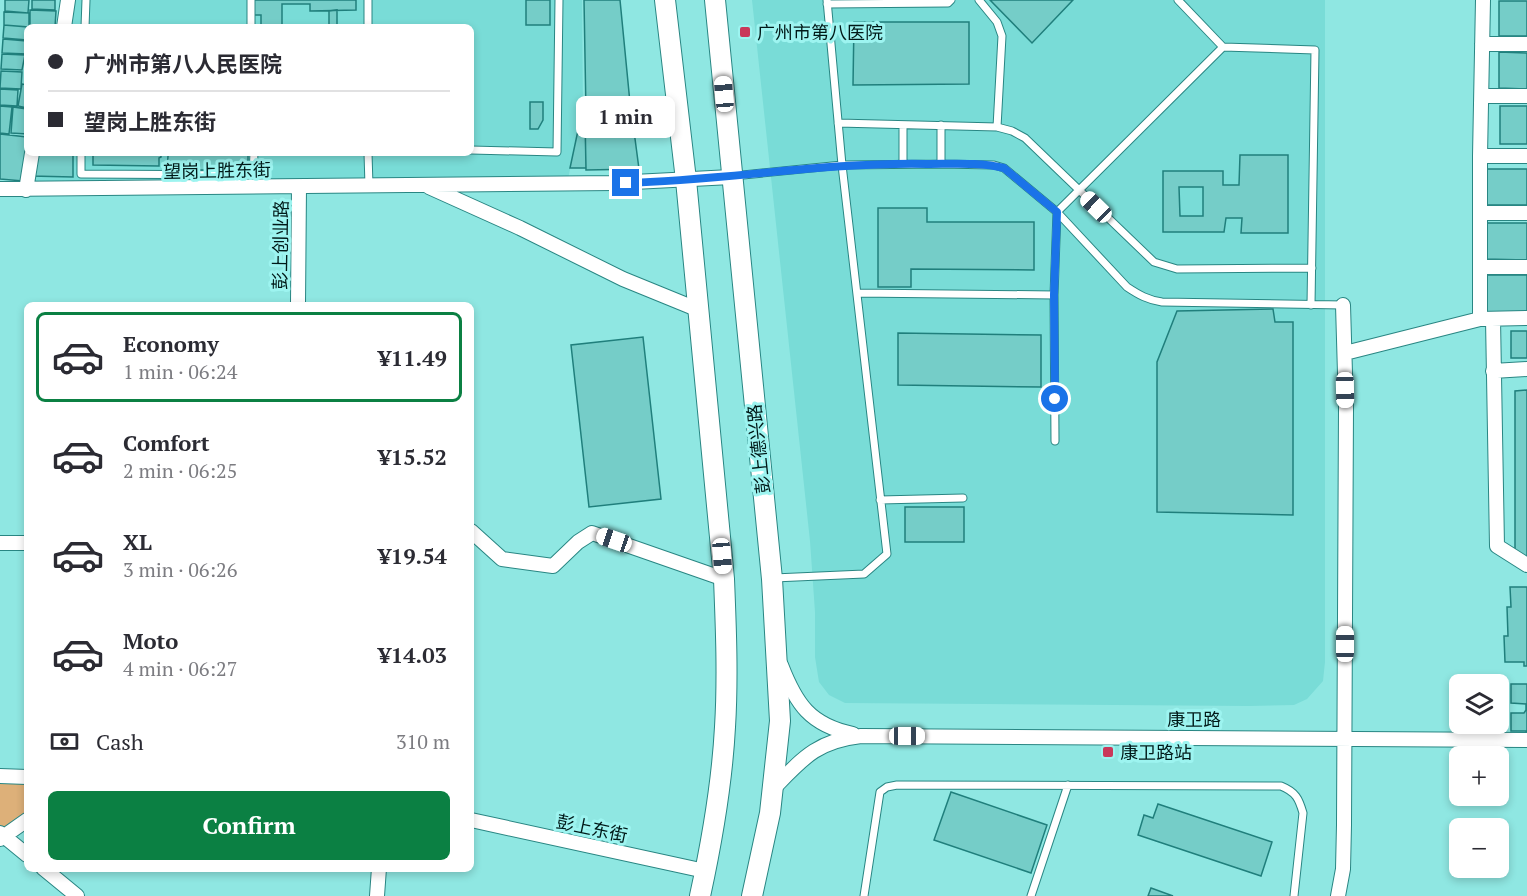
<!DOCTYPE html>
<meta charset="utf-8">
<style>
:root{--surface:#fff;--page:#f7f7f7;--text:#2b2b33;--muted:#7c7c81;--line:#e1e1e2;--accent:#0b8043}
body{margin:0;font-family:"PT Serif","Noto Sans SC",serif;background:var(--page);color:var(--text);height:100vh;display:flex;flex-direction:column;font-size:22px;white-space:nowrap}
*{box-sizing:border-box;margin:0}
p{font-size:20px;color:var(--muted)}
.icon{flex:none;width:33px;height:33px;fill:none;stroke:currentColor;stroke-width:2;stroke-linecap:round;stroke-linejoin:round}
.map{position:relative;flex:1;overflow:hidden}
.details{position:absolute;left:24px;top:302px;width:450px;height:570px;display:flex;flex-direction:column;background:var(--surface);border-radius:9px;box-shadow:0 3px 9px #0003}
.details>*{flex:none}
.top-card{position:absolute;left:24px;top:24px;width:450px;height:132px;border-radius:9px;box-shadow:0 3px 9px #0003;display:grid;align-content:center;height:132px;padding:0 24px;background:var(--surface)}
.buttons{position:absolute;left:1449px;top:674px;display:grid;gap:12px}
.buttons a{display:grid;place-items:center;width:60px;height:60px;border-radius:9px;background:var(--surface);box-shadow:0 3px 9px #0003;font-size:30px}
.end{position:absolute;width:27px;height:27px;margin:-14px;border:8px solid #1a73e8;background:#fff;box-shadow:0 0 0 3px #fff}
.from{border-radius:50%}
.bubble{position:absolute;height:42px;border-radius:9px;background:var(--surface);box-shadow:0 3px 9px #0003;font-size:20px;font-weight:800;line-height:42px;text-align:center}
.car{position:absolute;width:18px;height:36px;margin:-18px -9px;border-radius:8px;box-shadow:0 0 4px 2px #0007;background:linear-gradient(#fff 24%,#345 0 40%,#fff 0 76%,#345 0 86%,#fff 0)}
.top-card b{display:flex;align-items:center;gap:21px;height:57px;font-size:22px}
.top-card b+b{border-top:2px solid var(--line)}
.top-card i{width:15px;height:15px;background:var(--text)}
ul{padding:10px 0 0;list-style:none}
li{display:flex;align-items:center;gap:18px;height:90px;margin:0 12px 9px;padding:0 12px;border:3px solid transparent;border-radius:9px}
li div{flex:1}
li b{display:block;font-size:22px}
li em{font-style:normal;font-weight:800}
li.selected{border-color:var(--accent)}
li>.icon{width:54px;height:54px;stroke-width:1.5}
.pay{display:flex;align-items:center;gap:15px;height:66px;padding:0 24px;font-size:22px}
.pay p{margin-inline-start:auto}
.action{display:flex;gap:12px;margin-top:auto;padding:12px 24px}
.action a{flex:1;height:69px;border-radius:9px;background:var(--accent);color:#fff;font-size:24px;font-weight:800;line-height:69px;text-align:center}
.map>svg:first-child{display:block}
.built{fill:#79dcd7}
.green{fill:#ddb079}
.building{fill:#75cdc8;stroke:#207f7c;stroke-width:1.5;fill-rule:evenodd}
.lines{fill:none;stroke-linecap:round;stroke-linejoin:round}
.lane-casing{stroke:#298683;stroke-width:9}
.street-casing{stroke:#298683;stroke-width:16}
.secondary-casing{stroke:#298683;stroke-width:22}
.lane{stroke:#fff;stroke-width:7}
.street{stroke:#fff;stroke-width:14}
.secondary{stroke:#fff;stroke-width:20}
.route{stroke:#1a73e8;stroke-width:8}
.poi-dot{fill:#c9395a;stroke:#9df4f0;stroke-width:2}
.labels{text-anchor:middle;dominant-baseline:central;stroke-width:6;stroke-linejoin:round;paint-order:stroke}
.poi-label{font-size:18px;fill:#001918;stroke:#9df4f0;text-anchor:start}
.street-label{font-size:18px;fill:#001918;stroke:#9df4f0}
</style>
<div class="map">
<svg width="1527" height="896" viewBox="0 0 1527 896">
<rect width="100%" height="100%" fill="#8fe7e2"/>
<!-- built -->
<path class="built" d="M74,0H582L583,107L568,179L30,181L37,153H471V27H67Z
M752,0H1325V662L1323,681L1307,699L1294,705L1249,706L845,703L829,695L819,682L815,657V612L810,541Z"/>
<!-- green -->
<path class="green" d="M0,776L27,777V820L0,833Z"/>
<!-- building -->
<path class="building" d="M5,0H29L28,13L5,11Z
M32,0H55V10L32,9Z
M254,0H356V10L310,11V4H282V27H261V15H254Z
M526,0H550V25H526Z
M584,0H620L631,113H586Z
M990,0H1073L1032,43Z
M1499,1H1527V36H1499Z
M30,10L56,11L55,27H30Z
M337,10V27H329V11Z
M4,12L29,13V27L4,25Z
M854,22H969V84L853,85Z
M4,25L28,27L27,40L3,38Z
M3,39L27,41V54L2,53Z
M1499,52L1527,53V89L1499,88Z
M2,54L25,55L22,70L1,69Z
M1,71L22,72L21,89L0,88Z
M22,84L27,85V108L18,106Z
M0,89L18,90L17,106L0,105Z
M530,102H543V120L538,129H530Z
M0,106L12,107L9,134L0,133Z
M1500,106H1527V144H1500Z
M13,107L27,109V134L11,133Z
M585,116H632L639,169L586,170Z
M580,121H585L586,168H570Z
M0,134L27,137V152L23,181L0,179Z
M37,153H73V177L31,176Z
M93,153H161V157L159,158V166L93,165Z
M170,153H248V170H167L168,156Z
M1240,155H1288V233H1241L1242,218H1226L1224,232H1163V171H1223V185H1239ZM1179,187H1203V216H1180Z
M1487,169H1527V205H1487Z
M878,208H927V222H1034V270L911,269V287H878Z
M1485,223H1527V260L1485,259Z
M1486,275H1527V312H1486Z
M1273,309L1275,322H1293V515L1157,512V362L1177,311Z
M1511,331H1527V358H1511Z
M898,333L1041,335V387L898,385Z
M643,337L661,499L589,507L571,345Z
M1527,390V558L1515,550V391Z
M905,507H964V542H905Z
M1510,587H1527V666H1524V662H1505L1504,636H1508L1507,607H1511Z
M1511,684H1527V735L1526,731H1511V713H1524L1526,710V704L1511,703Z
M951,792L1047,825L1031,873L934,840Z
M1158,804L1272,842L1261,876L1138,835L1144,815L1153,818Z
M1151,888L1173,896H1148Z"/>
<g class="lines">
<!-- lane casing -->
<g class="lane-casing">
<path id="lane" d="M251,0V27
M368,0V27
M979,0L997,22L1002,36L997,127
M1178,0L1223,47L1315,50L1311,305
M827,4L948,3L951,0
M85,27L86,0
M838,123L997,127L1012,131L1025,138L1154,262L1177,269L1312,268
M903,125V163
M941,125V164
M471,150L557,152L559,0
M81,153V174L253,175L254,153
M368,153L369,186
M733,176L842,165L941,164L994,165L1004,168L1057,212L1127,287C1139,295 1148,300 1162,302L1343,305
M857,293L1054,295
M1055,441L1054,295L1057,212L1223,47
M880,500L963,498
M774,578L864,574L887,554L842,165L827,0
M864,896L880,792L887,787L897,785L1281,786C1296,792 1299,799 1303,813L1294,896
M1031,896L1068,785"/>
</g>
<!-- street casing -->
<g class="street-casing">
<path id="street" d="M64,27L68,0
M1482,44H1527
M1482,96H1527
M1480,156H1527
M429,187L520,228L623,279L699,310
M0,189L614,183L731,177
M26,190L32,153
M1480,213H1527
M1481,267H1527
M298,304L299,187
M1480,319V156L1483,0
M1493,319L1497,546L1527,565
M1345,353L1480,319L1527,318
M1493,371L1527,369
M471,531L502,559L553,566L578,542L592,533L724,579
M0,543H27
M781,665C796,704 810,725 853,734
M0,776L27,777
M774,788C803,758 817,741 861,736L1527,740
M471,820L705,871
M0,833L27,855
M0,839L27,820
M43,868L77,896
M377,896L379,868
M1338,896L1343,869L1344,825L1346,408L1343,305"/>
</g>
<!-- secondary casing -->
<g class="secondary-casing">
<path id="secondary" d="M665,0L686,180L724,579C726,628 728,678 725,727C722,783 712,841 700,896
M715,0L772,579L780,721L770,813L752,896"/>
</g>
<!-- lane -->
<use href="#lane" class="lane"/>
<!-- street -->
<use href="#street" class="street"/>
<!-- secondary -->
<use href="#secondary" class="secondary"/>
</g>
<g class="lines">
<!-- route -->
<path class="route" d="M626,183C727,180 826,162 927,164C952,164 980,162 1004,168L1057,212L1054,295L1055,399"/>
</g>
<!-- markers -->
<g class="poi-dot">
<rect x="739" y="26" width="12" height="12" rx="3"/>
<rect x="1102" y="746" width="12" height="12" rx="3"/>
</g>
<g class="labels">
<!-- poi labels -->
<g class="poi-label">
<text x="757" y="32">广州市第八医院</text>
<text x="1120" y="752">康卫路站</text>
</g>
<!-- street labels -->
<g class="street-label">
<text transform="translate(217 170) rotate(-1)">望岗上胜东街</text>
<text transform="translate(280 245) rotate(-89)">彭上创业路</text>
<text transform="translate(758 449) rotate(-96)">彭上德兴路</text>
<text x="1194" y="719">康卫路</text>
<text transform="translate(592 828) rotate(12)">彭上东街</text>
</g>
</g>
</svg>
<div class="buttons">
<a><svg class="icon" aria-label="layers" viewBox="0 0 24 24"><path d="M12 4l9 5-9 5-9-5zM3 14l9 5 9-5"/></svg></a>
<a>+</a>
<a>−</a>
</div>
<i class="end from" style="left:1055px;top:399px"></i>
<i class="end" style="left:626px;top:183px"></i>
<div class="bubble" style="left:576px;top:96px;width:99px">1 min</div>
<i class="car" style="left:724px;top:94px;rotate:355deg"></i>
<i class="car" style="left:1096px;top:207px;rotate:314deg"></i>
<i class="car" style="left:1345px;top:390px;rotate:179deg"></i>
<i class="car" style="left:614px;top:540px;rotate:289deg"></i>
<i class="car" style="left:722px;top:556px;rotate:175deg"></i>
<i class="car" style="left:1345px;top:644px;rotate:0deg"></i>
<i class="car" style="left:907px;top:736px;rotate:90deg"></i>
<div class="top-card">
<b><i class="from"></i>广州市第八人民医院</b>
<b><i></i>望岗上胜东街</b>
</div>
<section class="details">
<ul>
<li class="selected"><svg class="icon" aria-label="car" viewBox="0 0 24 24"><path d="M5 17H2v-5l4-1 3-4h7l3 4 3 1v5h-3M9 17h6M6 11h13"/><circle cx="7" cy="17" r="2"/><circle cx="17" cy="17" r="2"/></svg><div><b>Economy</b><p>1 min · 06:24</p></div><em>¥11.49</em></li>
<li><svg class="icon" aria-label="car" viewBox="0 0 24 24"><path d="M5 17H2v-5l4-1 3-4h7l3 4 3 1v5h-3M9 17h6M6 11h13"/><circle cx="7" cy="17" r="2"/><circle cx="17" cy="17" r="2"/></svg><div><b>Comfort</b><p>2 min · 06:25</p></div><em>¥15.52</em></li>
<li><svg class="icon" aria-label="car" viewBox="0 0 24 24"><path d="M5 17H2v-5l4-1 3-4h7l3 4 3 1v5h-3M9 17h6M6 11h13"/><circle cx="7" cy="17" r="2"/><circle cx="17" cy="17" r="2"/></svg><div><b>XL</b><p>3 min · 06:26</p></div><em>¥19.54</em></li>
<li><svg class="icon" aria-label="car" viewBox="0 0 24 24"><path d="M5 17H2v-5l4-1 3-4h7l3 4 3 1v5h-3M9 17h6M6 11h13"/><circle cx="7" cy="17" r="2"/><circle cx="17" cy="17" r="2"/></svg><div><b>Moto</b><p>4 min · 06:27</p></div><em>¥14.03</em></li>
</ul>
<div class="pay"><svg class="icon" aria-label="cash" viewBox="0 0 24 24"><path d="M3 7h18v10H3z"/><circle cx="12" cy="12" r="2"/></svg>Cash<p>310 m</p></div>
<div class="action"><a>Confirm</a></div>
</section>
</div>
